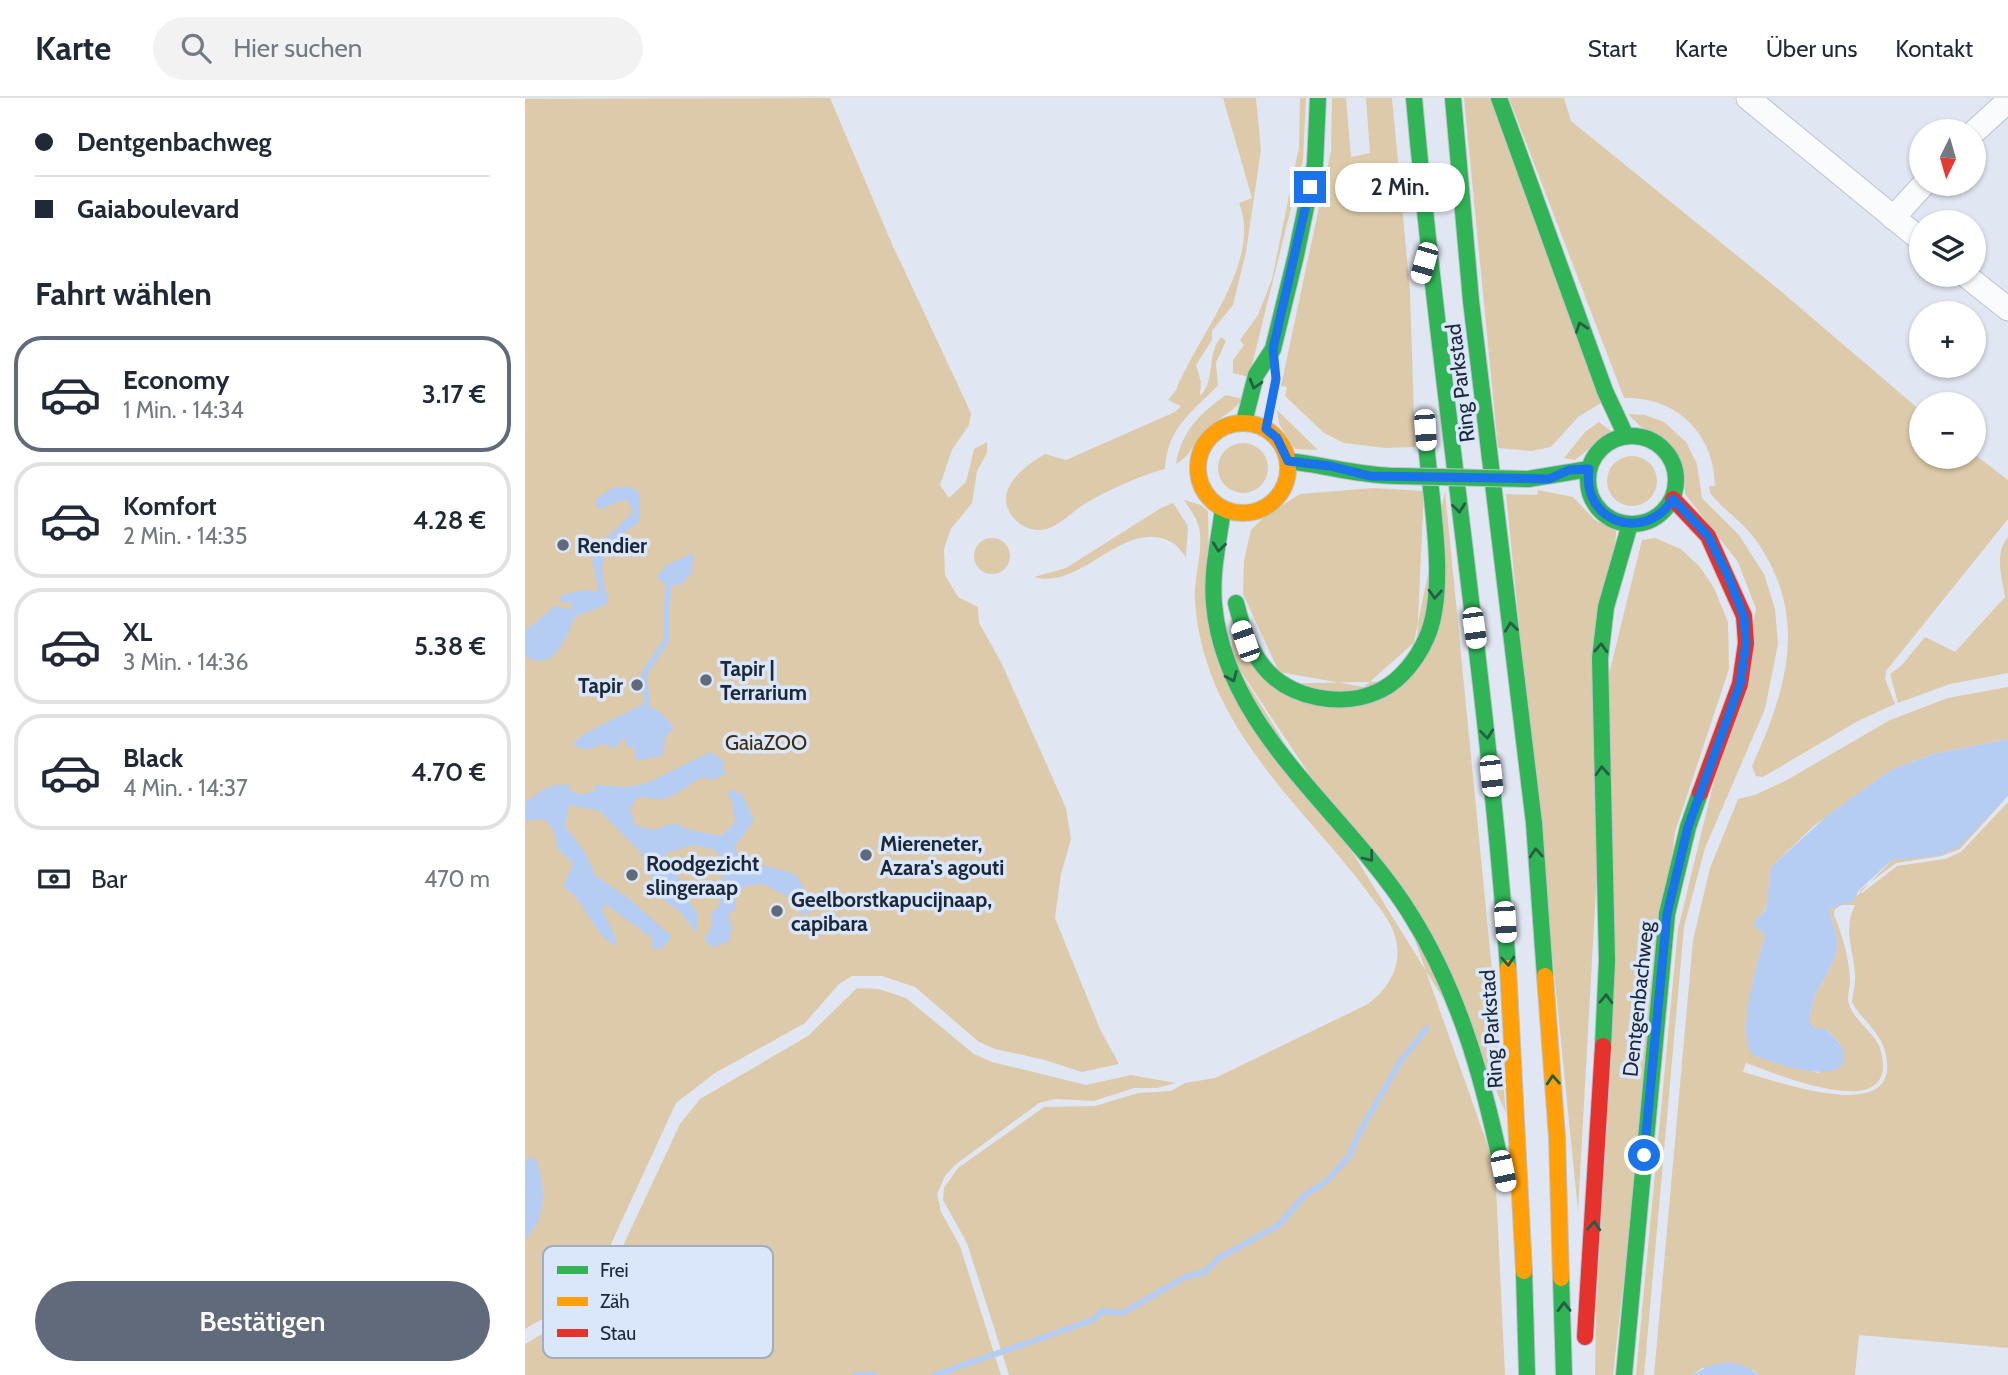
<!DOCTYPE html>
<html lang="de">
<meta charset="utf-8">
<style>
:root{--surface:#fff;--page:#f2f2f3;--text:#1f2937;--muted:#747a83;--line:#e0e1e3;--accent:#616a7a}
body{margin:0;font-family:Cabin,sans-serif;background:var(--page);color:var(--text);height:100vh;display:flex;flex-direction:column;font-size:26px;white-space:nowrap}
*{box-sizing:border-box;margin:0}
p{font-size:23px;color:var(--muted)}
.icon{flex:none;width:38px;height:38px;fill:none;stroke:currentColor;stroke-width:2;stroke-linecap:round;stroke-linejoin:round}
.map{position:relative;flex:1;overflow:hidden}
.sheet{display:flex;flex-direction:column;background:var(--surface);width:525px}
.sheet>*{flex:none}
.banner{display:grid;align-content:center;height:154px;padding:0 35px;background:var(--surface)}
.needle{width:46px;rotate:185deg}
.fabs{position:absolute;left:1384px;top:21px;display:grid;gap:14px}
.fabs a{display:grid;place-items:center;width:77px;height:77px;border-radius:50%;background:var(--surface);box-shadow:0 2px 5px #0004;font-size:35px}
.end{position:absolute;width:32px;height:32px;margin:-16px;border:9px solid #1a73e8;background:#fff;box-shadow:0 0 0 4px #fff}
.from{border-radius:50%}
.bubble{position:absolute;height:49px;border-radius:24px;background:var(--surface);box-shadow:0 2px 5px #0004;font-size:23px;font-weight:600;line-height:49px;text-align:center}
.car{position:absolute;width:21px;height:42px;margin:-21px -10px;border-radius:9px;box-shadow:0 0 5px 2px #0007;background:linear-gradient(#fff 24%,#345 0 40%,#fff 0 76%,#345 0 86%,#fff 0)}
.banner b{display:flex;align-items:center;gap:24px;height:66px;font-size:26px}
.banner b+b{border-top:2px solid var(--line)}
.banner i{width:18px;height:18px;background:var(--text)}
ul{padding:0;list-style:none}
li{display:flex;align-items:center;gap:21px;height:116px;margin:0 14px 10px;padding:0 21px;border:4px solid var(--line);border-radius:28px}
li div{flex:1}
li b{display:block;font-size:26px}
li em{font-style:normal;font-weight:600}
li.current{border-color:var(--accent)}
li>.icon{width:63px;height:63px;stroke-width:1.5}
h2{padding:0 35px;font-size:32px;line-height:84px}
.pay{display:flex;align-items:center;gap:18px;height:77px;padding:0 35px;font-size:26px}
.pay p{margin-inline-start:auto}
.primary-button{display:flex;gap:14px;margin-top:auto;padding:14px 35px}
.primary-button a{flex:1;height:80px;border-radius:42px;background:var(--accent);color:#fff;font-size:28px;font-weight:600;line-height:80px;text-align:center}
header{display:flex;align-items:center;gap:42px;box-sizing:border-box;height:98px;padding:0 35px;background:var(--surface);border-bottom:2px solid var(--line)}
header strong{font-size:33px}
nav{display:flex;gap:38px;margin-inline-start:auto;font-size:24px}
.search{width:490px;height:63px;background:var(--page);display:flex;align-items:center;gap:18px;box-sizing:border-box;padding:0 24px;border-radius:38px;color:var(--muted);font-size:26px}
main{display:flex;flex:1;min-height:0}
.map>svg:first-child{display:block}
.green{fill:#ddcaaa;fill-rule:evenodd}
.water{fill:#b5ccf3}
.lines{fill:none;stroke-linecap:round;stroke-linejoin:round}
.stream{stroke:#b5ccf3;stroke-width:6}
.street-casing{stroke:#bac3d0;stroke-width:25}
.fast-casing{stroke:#bac3d0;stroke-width:18}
.slow-casing{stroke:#bac3d0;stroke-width:18}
.jam-casing{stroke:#bac3d0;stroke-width:18}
.street{stroke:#fafbfd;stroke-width:23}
.fast{stroke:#30b455;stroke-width:16}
.slow{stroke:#ff9f0a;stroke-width:16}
.jam{stroke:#e5322d;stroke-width:16}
.fast-bridge-casing{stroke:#bac3d0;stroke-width:18;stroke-linecap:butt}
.fast-bridge{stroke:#30b455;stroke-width:16}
.oneway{stroke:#245f44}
.route{stroke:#1a73e8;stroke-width:9}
.poi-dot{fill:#616a7a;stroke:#dae6f9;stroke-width:2.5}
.labels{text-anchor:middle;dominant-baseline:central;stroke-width:7;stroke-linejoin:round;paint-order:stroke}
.street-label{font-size:21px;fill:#1c2739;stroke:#dae6f9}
.poi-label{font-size:21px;font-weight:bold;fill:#1c2739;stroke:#dae6f9;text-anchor:start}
.park-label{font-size:21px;fill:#3e2d0f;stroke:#dae6f9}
.key{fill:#dae6f9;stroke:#a1adbf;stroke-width:2}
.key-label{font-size:19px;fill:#1c2739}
</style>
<header>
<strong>Karte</strong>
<div class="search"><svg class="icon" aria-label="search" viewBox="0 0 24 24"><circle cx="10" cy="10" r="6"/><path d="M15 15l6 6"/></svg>Hier suchen</div>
<nav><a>Start</a><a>Karte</a><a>Über uns</a><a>Kontakt</a></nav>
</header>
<main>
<section class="sheet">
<div class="banner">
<b><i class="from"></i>Dentgenbachweg</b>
<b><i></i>Gaiaboulevard</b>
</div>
<h2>Fahrt wählen</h2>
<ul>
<li class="current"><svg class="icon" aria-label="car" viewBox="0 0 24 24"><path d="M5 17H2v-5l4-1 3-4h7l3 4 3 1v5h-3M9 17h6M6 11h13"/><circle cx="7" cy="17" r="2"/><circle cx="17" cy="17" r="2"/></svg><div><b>Economy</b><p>1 Min. · 14:34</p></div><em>3.17 €</em></li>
<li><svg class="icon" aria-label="car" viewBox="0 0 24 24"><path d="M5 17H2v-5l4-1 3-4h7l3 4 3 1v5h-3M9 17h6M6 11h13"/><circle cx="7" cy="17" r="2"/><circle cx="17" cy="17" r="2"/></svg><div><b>Komfort</b><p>2 Min. · 14:35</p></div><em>4.28 €</em></li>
<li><svg class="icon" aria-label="car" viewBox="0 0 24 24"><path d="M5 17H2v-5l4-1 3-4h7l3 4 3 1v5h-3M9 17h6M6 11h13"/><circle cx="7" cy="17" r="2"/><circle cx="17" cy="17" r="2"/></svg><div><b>XL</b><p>3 Min. · 14:36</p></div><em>5.38 €</em></li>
<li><svg class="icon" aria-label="car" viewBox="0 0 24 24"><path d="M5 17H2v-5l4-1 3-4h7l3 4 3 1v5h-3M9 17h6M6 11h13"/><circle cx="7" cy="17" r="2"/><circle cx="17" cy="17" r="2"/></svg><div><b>Black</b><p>4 Min. · 14:37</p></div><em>4.70 €</em></li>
</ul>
<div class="pay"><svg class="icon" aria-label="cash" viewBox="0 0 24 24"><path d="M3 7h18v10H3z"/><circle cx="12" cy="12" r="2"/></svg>Bar<p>470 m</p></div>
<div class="primary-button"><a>Bestätigen</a></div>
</section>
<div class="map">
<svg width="1483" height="1277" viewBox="0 0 1483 1277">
<rect width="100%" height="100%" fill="#e1e7f2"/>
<!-- green -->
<path class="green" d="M305,0L367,146L446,315L444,327L427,352L415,387L424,400L441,384L449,351L462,344V355L452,373L447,405L426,431L419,451L420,477L433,499L453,509L454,525L476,564L541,710L546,741L536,776L530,820L575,931L594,966L557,974L520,962L470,951L454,944L390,889L357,878H327L314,886L280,925L190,975L151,1005L68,1185L54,1200L0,1231V1Z
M698,0H731L736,52L721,154L708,207L687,233V242L671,267L676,284L675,298C691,283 681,257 696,239L701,243L691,265L693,287C668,314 642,329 640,371C613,378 586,391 561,405C547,413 533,431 515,432C504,432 494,427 487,418C468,392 499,368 520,356L541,362L650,314L656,308L643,302L651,292C672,238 738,164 714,105L727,100Z
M775,0H781L778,62L724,279L708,275V262L719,247L715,242L733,217L747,181L774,49Z
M807,0H821L826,59L845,55L841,0H867L885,193L890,349L860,350L819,345L799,335L760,298L762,289L756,288L806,53Z
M939,0H967L1076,305L1053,319L1026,349L1006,353L973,350Z
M984,0H1039L1046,23L1252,190L1396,313V359H1449V356L1483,382V421L1361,573L1360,581L1370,606L1333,623L1238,679L1231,678L1227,668C1262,591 1285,517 1230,441C1217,423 1198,412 1185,395L1184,388H1190C1190,336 1151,298 1099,300Z
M701,297L718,301C705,318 688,321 676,337C668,348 664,359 651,366C656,334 675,315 701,297Z
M752,312L793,352L770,351L754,326Z
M1103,316L1120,317L1139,324L1161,344L1172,366L1177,400L1214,437L1239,476L1250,511L1253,546L1240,611L1180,750L1159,829L1119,1277H1111L1153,831L1231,511L1213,464L1160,396L1159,373L1153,356L1138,340L1116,329Z
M1074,324L1086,333L1050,362L1039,360L1060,334Z
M693 370a25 25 0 1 1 50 0a25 25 0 1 1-50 0Z
M1082 383a25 25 0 1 1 50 0a25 25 0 1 1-50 0Z
M849,390L899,393L892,542L839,589L754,574L718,496L719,462L726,432L739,419L775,396Z
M1013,392L1048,399L1070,422L1091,433L1053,1113L981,396L1012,397Z
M920,393L981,1015L960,968L708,562L704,499L744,586L881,583Z
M659,402L676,407L683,413L685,527L885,828L970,1068L980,1277H484L442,1145L418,1102L419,1090L433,1070L519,1009L570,1008L613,995L646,993L660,985L690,980L843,906C864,890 877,868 871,842C867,823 852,807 841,792C806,745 763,704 730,656C697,610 674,561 670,504C668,480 679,453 674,430C672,419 665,412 659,402Z
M648,405L663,428L661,459C656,454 654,448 646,444C599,419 557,493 509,479L541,470L636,410Z
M1483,439V575L1425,586L1373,605L1365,576L1377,567L1400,539L1430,554L1480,499C1477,480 1469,455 1483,439Z
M1130,440L1156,451L1175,469L1189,490L1203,524L1204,571L1150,734L1088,1277H1070L1081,588L1117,442Z
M449 458a18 18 0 1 1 36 0a18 18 0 1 1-36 0Z
M1483,589V641L1409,656L1381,666L1363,674L1290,727L1247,768L1241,810L1229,826L1240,836C1235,860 1207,946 1233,959L1294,975L1316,947L1301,931H1291L1285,925C1284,891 1309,877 1312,848C1314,834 1304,823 1305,811L1317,804H1326L1367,762L1424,754L1483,698L1435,751L1417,758L1371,765L1334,793L1337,795L1372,768L1420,761L1436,754L1483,704V1250L1334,1237L1330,1277H1235L1228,1272L1177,1270L1168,1277H1129L1168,842L1185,770L1213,701L1230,697L1262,682L1365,622L1423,600ZM1317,807H1330C1318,831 1328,850 1330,875C1331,885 1328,894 1327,904C1336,921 1355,934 1360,953C1381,1032 1249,982 1218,974L1221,965C1250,975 1379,1031 1355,950C1349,934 1329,923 1324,906C1321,898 1326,889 1325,880C1324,861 1317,835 1309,817L1310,811Z
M332,890L354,891L381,900L449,956L467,964L561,987L606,977L651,985L632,990H609L569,1003L530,1001L514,1005L430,1067L420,1078L412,1096L416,1114L435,1148L476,1277H0V1246L63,1209L76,1195L155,1026L175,1001L283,938Z"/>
<!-- water -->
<path class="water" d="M106,389L115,395V424C93,438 73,451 78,481C79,489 83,496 83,503L81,507L51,518C41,536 31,577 0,558V533L30,508L48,512L45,505L34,503L36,497L59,492L74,494L67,462L79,442L108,414L102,402L91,404L78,411L72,410L71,401L87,390Z
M168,455L167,475L155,487H141L132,480L140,468Z
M116,607L133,612L149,629L140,640L138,656L135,658L111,663L109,649L102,650L99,639L91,650L78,646L61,652L47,646L59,636Z
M1483,641V698L1434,749L1413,758L1367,762L1334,792L1329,803L1305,811C1304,823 1314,834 1312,848C1309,877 1284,891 1285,925L1291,931H1301C1306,938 1315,944 1318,952C1331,994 1242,964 1227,956C1210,932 1234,864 1240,836L1230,829L1229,824L1241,811L1246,769L1303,717L1363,674L1381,666L1409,656Z
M185,654L198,662L200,676L189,682L178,679C165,686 154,696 139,701C131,704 121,697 112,700L105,710L110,727L128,732L149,725L165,732L196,738L210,724L207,703L202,695L209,691L212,696L216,694L229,722L211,747V754C226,771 255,766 275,780L274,783L289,803L287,813L278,818L271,808L273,804L238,786L220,788L211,800L210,812L203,816L207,830L204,843L188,850L179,842L186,829L187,814L195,808L192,789L200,774L196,759L189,752L170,747L140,755C140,765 147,765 151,774C159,791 160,799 172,814V835L155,814L135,799L116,755L75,713L44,707L40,728L59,753L71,778L102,799L147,839L136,851L128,852L127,840L81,807L77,810C80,823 92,834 91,847H88C64,829 61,804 38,788L48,766L32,750C31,738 29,729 18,721L0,723V705C16,693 22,685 44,687V692L56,697L69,693L70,687L103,689L122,685Z
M5,1059L11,1061C21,1088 22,1120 0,1142L1,1064Z
M1203,1264L1220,1268L1235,1277H1168L1185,1267Z"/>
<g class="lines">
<!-- stream -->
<path class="stream" d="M122,608L119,576L141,543L143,487
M331,1277H349
M410,1277L568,1222L578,1213L598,1215L660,1179L680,1174L694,1160L754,1127L780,1097L802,1083L825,1057L834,1035L875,964L902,930"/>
<!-- street casing -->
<g class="street-casing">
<path id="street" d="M1223,0L1396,142
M1449,34L1483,3
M1368,120L1399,86
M1440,177L1483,211"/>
</g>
<!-- fast casing -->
<g class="fast-casing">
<path id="fast" d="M889,0C915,291 962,579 983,870
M928,0L946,203L1009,725L1020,878
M974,0L1080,293L1101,338
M719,324L731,277L748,251L771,157L790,66L793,0
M1063 382a44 44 0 1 1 88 0a44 44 0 1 1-88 0Z
M763,363C800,367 836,378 873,378
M1003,381L1064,371
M698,411C694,442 686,474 689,506C700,632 820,713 884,814C933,891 957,977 976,1066
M711,505C717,529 723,549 738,568C764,601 819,611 856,592C876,582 892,561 901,541C924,493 905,397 901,344
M1078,948L1082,862L1075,560L1081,509L1105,426
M999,1173L1002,1277
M1036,1180L1039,1277
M1099,1277L1142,816L1163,729L1175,695"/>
</g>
<!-- slow casing -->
<g class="slow-casing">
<path id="slow" d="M673 370a45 45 0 1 1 90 0a45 45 0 1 1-90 0Z
M983,870L999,1173
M1020,878L1032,1039L1036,1180"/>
</g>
<!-- jam casing -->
<g class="jam-casing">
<path id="jam" d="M1148,401L1183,438L1219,518L1221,545L1215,586L1175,695
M1060,1239L1078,948"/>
</g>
<!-- street -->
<use href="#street" class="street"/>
<!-- fast -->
<use href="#fast" class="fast"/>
<!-- slow -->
<use href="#slow" class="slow"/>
<!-- jam -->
<use href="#jam" class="jam"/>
<!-- fast-bridge casing -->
<g class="fast-bridge-casing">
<path id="fast-bridge" d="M873,378L1003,381"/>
</g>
<!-- fast-bridge -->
<use href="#fast-bridge" class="fast-bridge"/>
</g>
<!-- one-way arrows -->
<defs><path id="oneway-chevron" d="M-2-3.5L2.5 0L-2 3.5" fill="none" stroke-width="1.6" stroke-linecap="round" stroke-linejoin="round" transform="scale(1.75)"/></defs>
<g class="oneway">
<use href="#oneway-chevron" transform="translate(1056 229) rotate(-110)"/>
<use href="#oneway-chevron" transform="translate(730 286) rotate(106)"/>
<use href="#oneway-chevron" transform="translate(934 410) rotate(83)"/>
<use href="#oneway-chevron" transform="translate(694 449) rotate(97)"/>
<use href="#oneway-chevron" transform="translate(910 496) rotate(93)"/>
<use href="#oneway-chevron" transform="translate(986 529) rotate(-97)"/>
<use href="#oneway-chevron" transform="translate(1076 550) rotate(-87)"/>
<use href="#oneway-chevron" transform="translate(707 579) rotate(67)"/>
<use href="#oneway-chevron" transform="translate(962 636) rotate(84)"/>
<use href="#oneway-chevron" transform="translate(1077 673) rotate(-93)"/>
<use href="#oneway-chevron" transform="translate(1011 755) rotate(-94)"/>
<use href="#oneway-chevron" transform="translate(844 759) rotate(52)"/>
<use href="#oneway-chevron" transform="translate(983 863) rotate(86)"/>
<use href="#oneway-chevron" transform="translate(1081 901) rotate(-88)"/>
<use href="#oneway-chevron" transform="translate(1028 982) rotate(-94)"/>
<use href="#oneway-chevron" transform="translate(1069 1128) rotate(-86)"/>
<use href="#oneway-chevron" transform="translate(1039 1209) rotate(-91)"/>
</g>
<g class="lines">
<!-- route -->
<path class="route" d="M785,89L748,251L751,281L741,331L752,340L763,363L805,368L845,378L1024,381L1044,372L1064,371C1056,424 1120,446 1148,401L1183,438L1203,478L1219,519L1221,545L1215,586L1163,729L1142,816L1119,1057"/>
</g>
<!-- markers -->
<g class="poi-dot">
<circle cx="38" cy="447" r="7"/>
<circle cx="181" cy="582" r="7"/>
<circle cx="112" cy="587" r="7"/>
<circle cx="341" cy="757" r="7"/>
<circle cx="107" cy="777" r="7"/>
<circle cx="252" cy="813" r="7"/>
</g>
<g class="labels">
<!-- street labels -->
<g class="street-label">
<text transform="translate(935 285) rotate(-97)">Ring Parkstad</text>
<text transform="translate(1113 901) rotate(-84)">Dentgenbachweg</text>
<text transform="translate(966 931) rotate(-94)">Ring Parkstad</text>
</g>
<!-- poi labels -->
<g class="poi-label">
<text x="52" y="447">Rendier</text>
<text x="195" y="570">Tapir |<tspan x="195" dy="24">Terrarium</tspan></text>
<text x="98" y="587" text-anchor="end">Tapir</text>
<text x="355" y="745">Miereneter,<tspan x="355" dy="24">Azara's agouti</tspan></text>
<text x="121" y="765">Roodgezicht<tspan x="121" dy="24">slingeraap</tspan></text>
<text x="266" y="801">Geelborstkapucijnaap,<tspan x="266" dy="24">capibara</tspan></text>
</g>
<!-- park labels -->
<g class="park-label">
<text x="241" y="644">GaiaZOO</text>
</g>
</g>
<!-- legend -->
<rect x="18" y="1148" width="230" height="112" rx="10" class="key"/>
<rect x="32" y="1168" width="31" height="8" fill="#30b455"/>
<rect x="32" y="1199" width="31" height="9" fill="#ff9f0a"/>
<rect x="32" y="1231" width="31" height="8" fill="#e5322d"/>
<g class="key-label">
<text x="75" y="1179">Frei</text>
<text x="75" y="1210">Zäh</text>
<text x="75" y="1242">Stau</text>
</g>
</svg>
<div class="fabs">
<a><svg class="needle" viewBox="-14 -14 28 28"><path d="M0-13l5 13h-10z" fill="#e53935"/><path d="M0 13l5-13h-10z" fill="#747a83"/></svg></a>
<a><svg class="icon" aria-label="layers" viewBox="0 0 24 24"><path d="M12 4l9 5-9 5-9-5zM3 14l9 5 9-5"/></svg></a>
<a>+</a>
<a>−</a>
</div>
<i class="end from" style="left:1119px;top:1057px"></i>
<i class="end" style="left:785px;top:89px"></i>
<div class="bubble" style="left:810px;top:65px;width:130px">2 Min.</div>
<i class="car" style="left:899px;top:165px;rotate:196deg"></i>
<i class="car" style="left:900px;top:332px;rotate:176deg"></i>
<i class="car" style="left:949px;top:530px;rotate:172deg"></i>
<i class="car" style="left:720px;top:543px;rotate:341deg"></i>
<i class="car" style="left:966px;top:678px;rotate:174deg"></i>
<i class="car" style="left:980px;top:824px;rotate:176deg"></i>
<i class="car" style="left:978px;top:1073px;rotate:168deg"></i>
</div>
</main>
